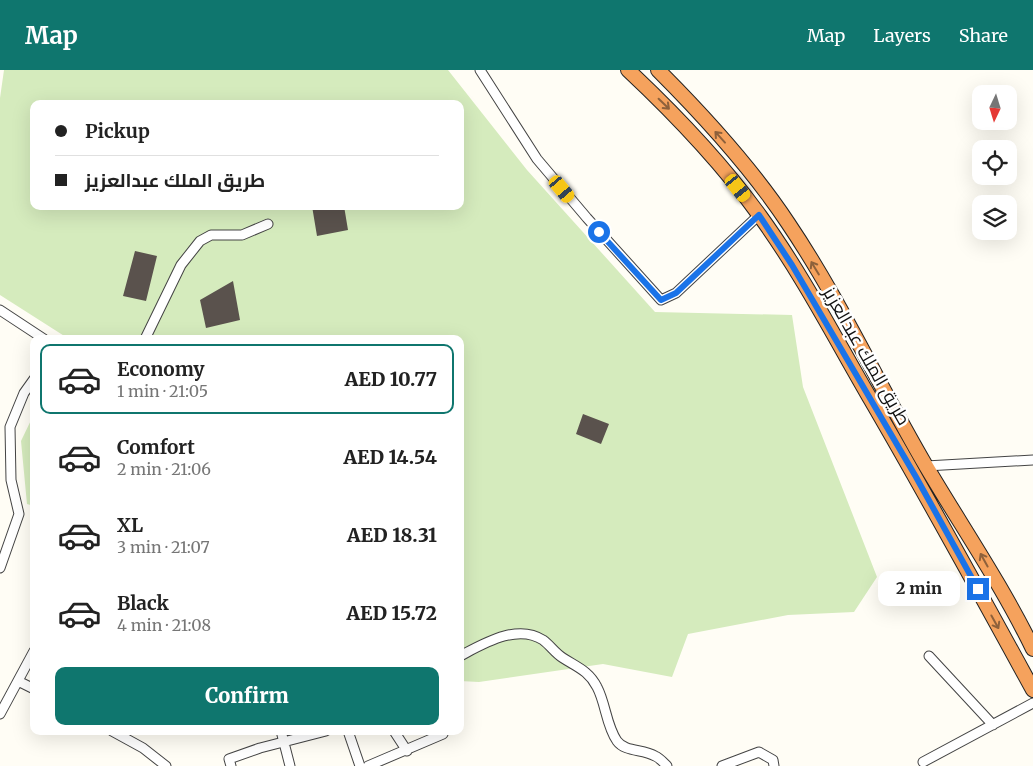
<!DOCTYPE html>
<meta charset="utf-8">
<style>
:root{--surface:#fff;--page:#f6f6f6;--text:#222;--muted:#767676;--line:#e0e0e0;--accent:#0f766e}
body{margin:0;font-family:Merriweather,Cairo,serif;background:var(--page);color:var(--text);height:100vh;display:flex;flex-direction:column;font-size:19px;white-space:nowrap}
*{box-sizing:border-box;margin:0}
p{font-size:16px;color:var(--muted)}
.icon{flex:none;width:28px;height:28px;fill:none;stroke:currentColor;stroke-width:2;stroke-linecap:round;stroke-linejoin:round}
.map{position:relative;flex:1;overflow:hidden}
.details{position:absolute;left:30px;top:265px;width:434px;height:400px;display:flex;flex-direction:column;background:var(--surface);border-radius:10px;box-shadow:0 5px 20px #0002}
.details>*{flex:none}
.guide{position:absolute;left:30px;top:30px;width:434px;height:110px;border-radius:10px;box-shadow:0 5px 20px #0002;display:grid;align-content:center;height:110px;padding:0 25px;background:var(--surface)}
.needle{width:32px;rotate:184deg}
.fabs{position:absolute;left:972px;top:15px;display:grid;gap:10px}
.fabs a{display:grid;place-items:center;width:45px;height:45px;border-radius:10px;background:var(--surface);box-shadow:0 5px 20px #0002;font-size:25px}
.end{position:absolute;width:22px;height:22px;margin:-11px;border:6px solid #1a73e8;background:#fff;box-shadow:0 0 0 2px #fff}
.from{border-radius:50%}
.bubble{position:absolute;height:35px;border-radius:10px;background:var(--surface);box-shadow:0 5px 20px #0002;font-size:16px;font-weight:800;line-height:35px;text-align:center}
.car{position:absolute;width:15px;height:30px;margin:-15px -8px;border-radius:6px;box-shadow:0 0 4px 1px #0007;background:linear-gradient(#f5c518 24%,#345 0 40%,#f5c518 0 76%,#345 0 86%,#f5c518 0)}
.guide b{display:flex;align-items:center;gap:18px;height:48px;font-size:19px}
.guide b+b{border-top:1px solid var(--line)}
.guide i{width:12px;height:12px;background:var(--text)}
ul{padding:9px 0 0;list-style:none}
li{display:flex;align-items:center;gap:15px;height:70px;margin:0 10px 8px;padding:0 15px;border:2px solid transparent;border-radius:10px}
li div{flex:1}
li b{display:block;font-size:19px}
li em{font-style:normal;font-weight:800}
li.on{border-color:var(--accent)}
li>.icon{width:45px;height:45px;stroke-width:1.5}
.primary-button{display:flex;gap:10px;margin-top:auto;padding:10px 25px}
.primary-button a{flex:1;height:58px;border-radius:10px;background:var(--accent);color:#fff;font-size:20px;font-weight:800;line-height:58px;text-align:center}
header{display:flex;align-items:center;gap:30px;box-sizing:border-box;height:70px;padding:0 25px;background:var(--accent);color:#fff}
header strong{font-size:24px}
nav{display:flex;gap:28px;margin-inline-start:auto;font-size:18px}
.map>svg:first-child{display:block}
.green{fill:#d5ebbd;fill-rule:evenodd}
.building{fill:#5a524d}
.lines{fill:none;stroke-linecap:round;stroke-linejoin:round}
.minor-casing{stroke:#444;stroke-width:11}
.highway-casing{stroke:#222;stroke-width:16}
.minor{stroke:#fff;stroke-width:9}
.highway{stroke:#f5a25d;stroke-width:14}
.oneway{stroke:#8e613b}
.route{stroke:#1a73e8;stroke-width:6}
.labels{text-anchor:middle;dominant-baseline:central;stroke-width:5;stroke-linejoin:round;paint-order:stroke}
.street-label{font-size:18px;fill:#111;stroke:#fff}
</style>
<header>
<strong>Map</strong>
<nav><a>Map</a><a>Layers</a><a>Share</a></nav>
</header>
<div class="map">
<svg width="1033" height="696" viewBox="0 0 1033 696">
<rect width="100%" height="100%" fill="#fffdf5"/>
<!-- green -->
<path class="green" d="M4,0H448L527,100L655,242L792,245L803,317L877,507L854,542L788,545L688,564L672,607L603,594L479,612L460,611V269H69L0,225V28ZM34,34H460V136H34Z
M34,344V436L27,434L21,371Z"/>
<!-- building -->
<path class="building" d="M312,136H344L348,160L317,166Z
M135,181L157,186L146,231L123,226Z
M233,211L240,250L206,258L200,230Z
M583,344L609,354L601,374L576,364Z"/>
<g class="lines">
<!-- minor casing -->
<g class="minor-casing">
<path id="minor" d="M480,0L537,89L587,148L661,230L676,223L759,145
M0,240L44,269
M145,269L181,195L200,171L211,165H242L268,154
M926,396L1033,390
M0,498L19,444L11,410L10,357L24,323L34,309
M460,586C483,574 517,553 543,570C550,575 555,583 563,588C577,597 589,601 597,617C606,634 606,655 617,671C625,682 643,679 655,686C660,688 663,692 667,696
M929,586L993,655
M18,611L34,619
M0,644L34,581
M112,661L143,678L166,696
M281,661L290,696
M348,661L360,696
M394,661L407,681
M923,692L1033,633
M231,696L229,689L260,678L326,661
M368,696L443,664
M722,696L759,682L773,690L774,696"/>
</g>
<!-- highway casing -->
<g class="highway-casing">
<path id="highway" d="M628,0C676,45 721,92 760,146C802,204 835,268 871,330C927,426 980,523 1033,620
M658,0C705,47 751,97 788,153C840,230 879,316 926,396C962,457 1002,515 1033,579"/>
</g>
<!-- minor -->
<use href="#minor" class="minor"/>
<!-- highway -->
<use href="#highway" class="highway"/>
</g>
<!-- one-way arrows -->
<defs><path id="oneway-shaft" d="M-6 0H5M1.5-3L5.5 0L1.5 3" fill="none" stroke-width="1.6" stroke-linecap="round" stroke-linejoin="round" transform="scale(1.25)"/></defs>
<g class="oneway">
<use href="#oneway-shaft" transform="translate(664 34) rotate(44)"/>
<use href="#oneway-shaft" transform="translate(720 67) rotate(-132)"/>
<use href="#oneway-shaft" transform="translate(815 198) rotate(-121)"/>
<use href="#oneway-shaft" transform="translate(984 490) rotate(-119)"/>
<use href="#oneway-shaft" transform="translate(995 552) rotate(61)"/>
</g>
<g class="lines">
<!-- route -->
<path class="route" d="M599,162L661,230L676,223L759,145L792,195L916,407L978,519"/>
</g>
<g class="labels">
<!-- street labels -->
<g class="street-label">
<text transform="translate(867 286) rotate(60)">طريق الملك عبدالعزيز</text>
</g>
</g>
</svg>
<div class="fabs">
<a><svg class="needle" viewBox="-14 -14 28 28"><path d="M0-13l5 13h-10z" fill="#e53935"/><path d="M0 13l5-13h-10z" fill="#767676"/></svg></a>
<a><svg class="icon" aria-label="locate" viewBox="0 0 24 24"><circle cx="12" cy="12" r="6"/><path d="M12 2v4M12 18v4M2 12h4M18 12h4"/></svg></a>
<a><svg class="icon" aria-label="layers" viewBox="0 0 24 24"><path d="M12 4l9 5-9 5-9-5zM3 14l9 5 9-5"/></svg></a>
</div>
<i class="end from" style="left:599px;top:162px"></i>
<i class="end" style="left:978px;top:519px"></i>
<div class="bubble" style="left:878px;top:501px;width:82px">2 min</div>
<i class="car" style="left:738px;top:118px;rotate:141deg"></i>
<i class="car" style="left:562px;top:119px;rotate:140deg"></i>
<div class="guide">
<b><i class="from"></i>Pickup</b>
<b><i></i>طريق الملك عبدالعزيز</b>
</div>
<section class="details">
<ul>
<li class="on"><svg class="icon" aria-label="car" viewBox="0 0 24 24"><path d="M5 17H2v-5l4-1 3-4h7l3 4 3 1v5h-3M9 17h6M6 11h13"/><circle cx="7" cy="17" r="2"/><circle cx="17" cy="17" r="2"/></svg><div><b>Economy</b><p>1 min · 21:05</p></div><em>AED 10.77</em></li>
<li><svg class="icon" aria-label="car" viewBox="0 0 24 24"><path d="M5 17H2v-5l4-1 3-4h7l3 4 3 1v5h-3M9 17h6M6 11h13"/><circle cx="7" cy="17" r="2"/><circle cx="17" cy="17" r="2"/></svg><div><b>Comfort</b><p>2 min · 21:06</p></div><em>AED 14.54</em></li>
<li><svg class="icon" aria-label="car" viewBox="0 0 24 24"><path d="M5 17H2v-5l4-1 3-4h7l3 4 3 1v5h-3M9 17h6M6 11h13"/><circle cx="7" cy="17" r="2"/><circle cx="17" cy="17" r="2"/></svg><div><b>XL</b><p>3 min · 21:07</p></div><em>AED 18.31</em></li>
<li><svg class="icon" aria-label="car" viewBox="0 0 24 24"><path d="M5 17H2v-5l4-1 3-4h7l3 4 3 1v5h-3M9 17h6M6 11h13"/><circle cx="7" cy="17" r="2"/><circle cx="17" cy="17" r="2"/></svg><div><b>Black</b><p>4 min · 21:08</p></div><em>AED 15.72</em></li>
</ul>
<div class="primary-button"><a>Confirm</a></div>
</section>
</div>
